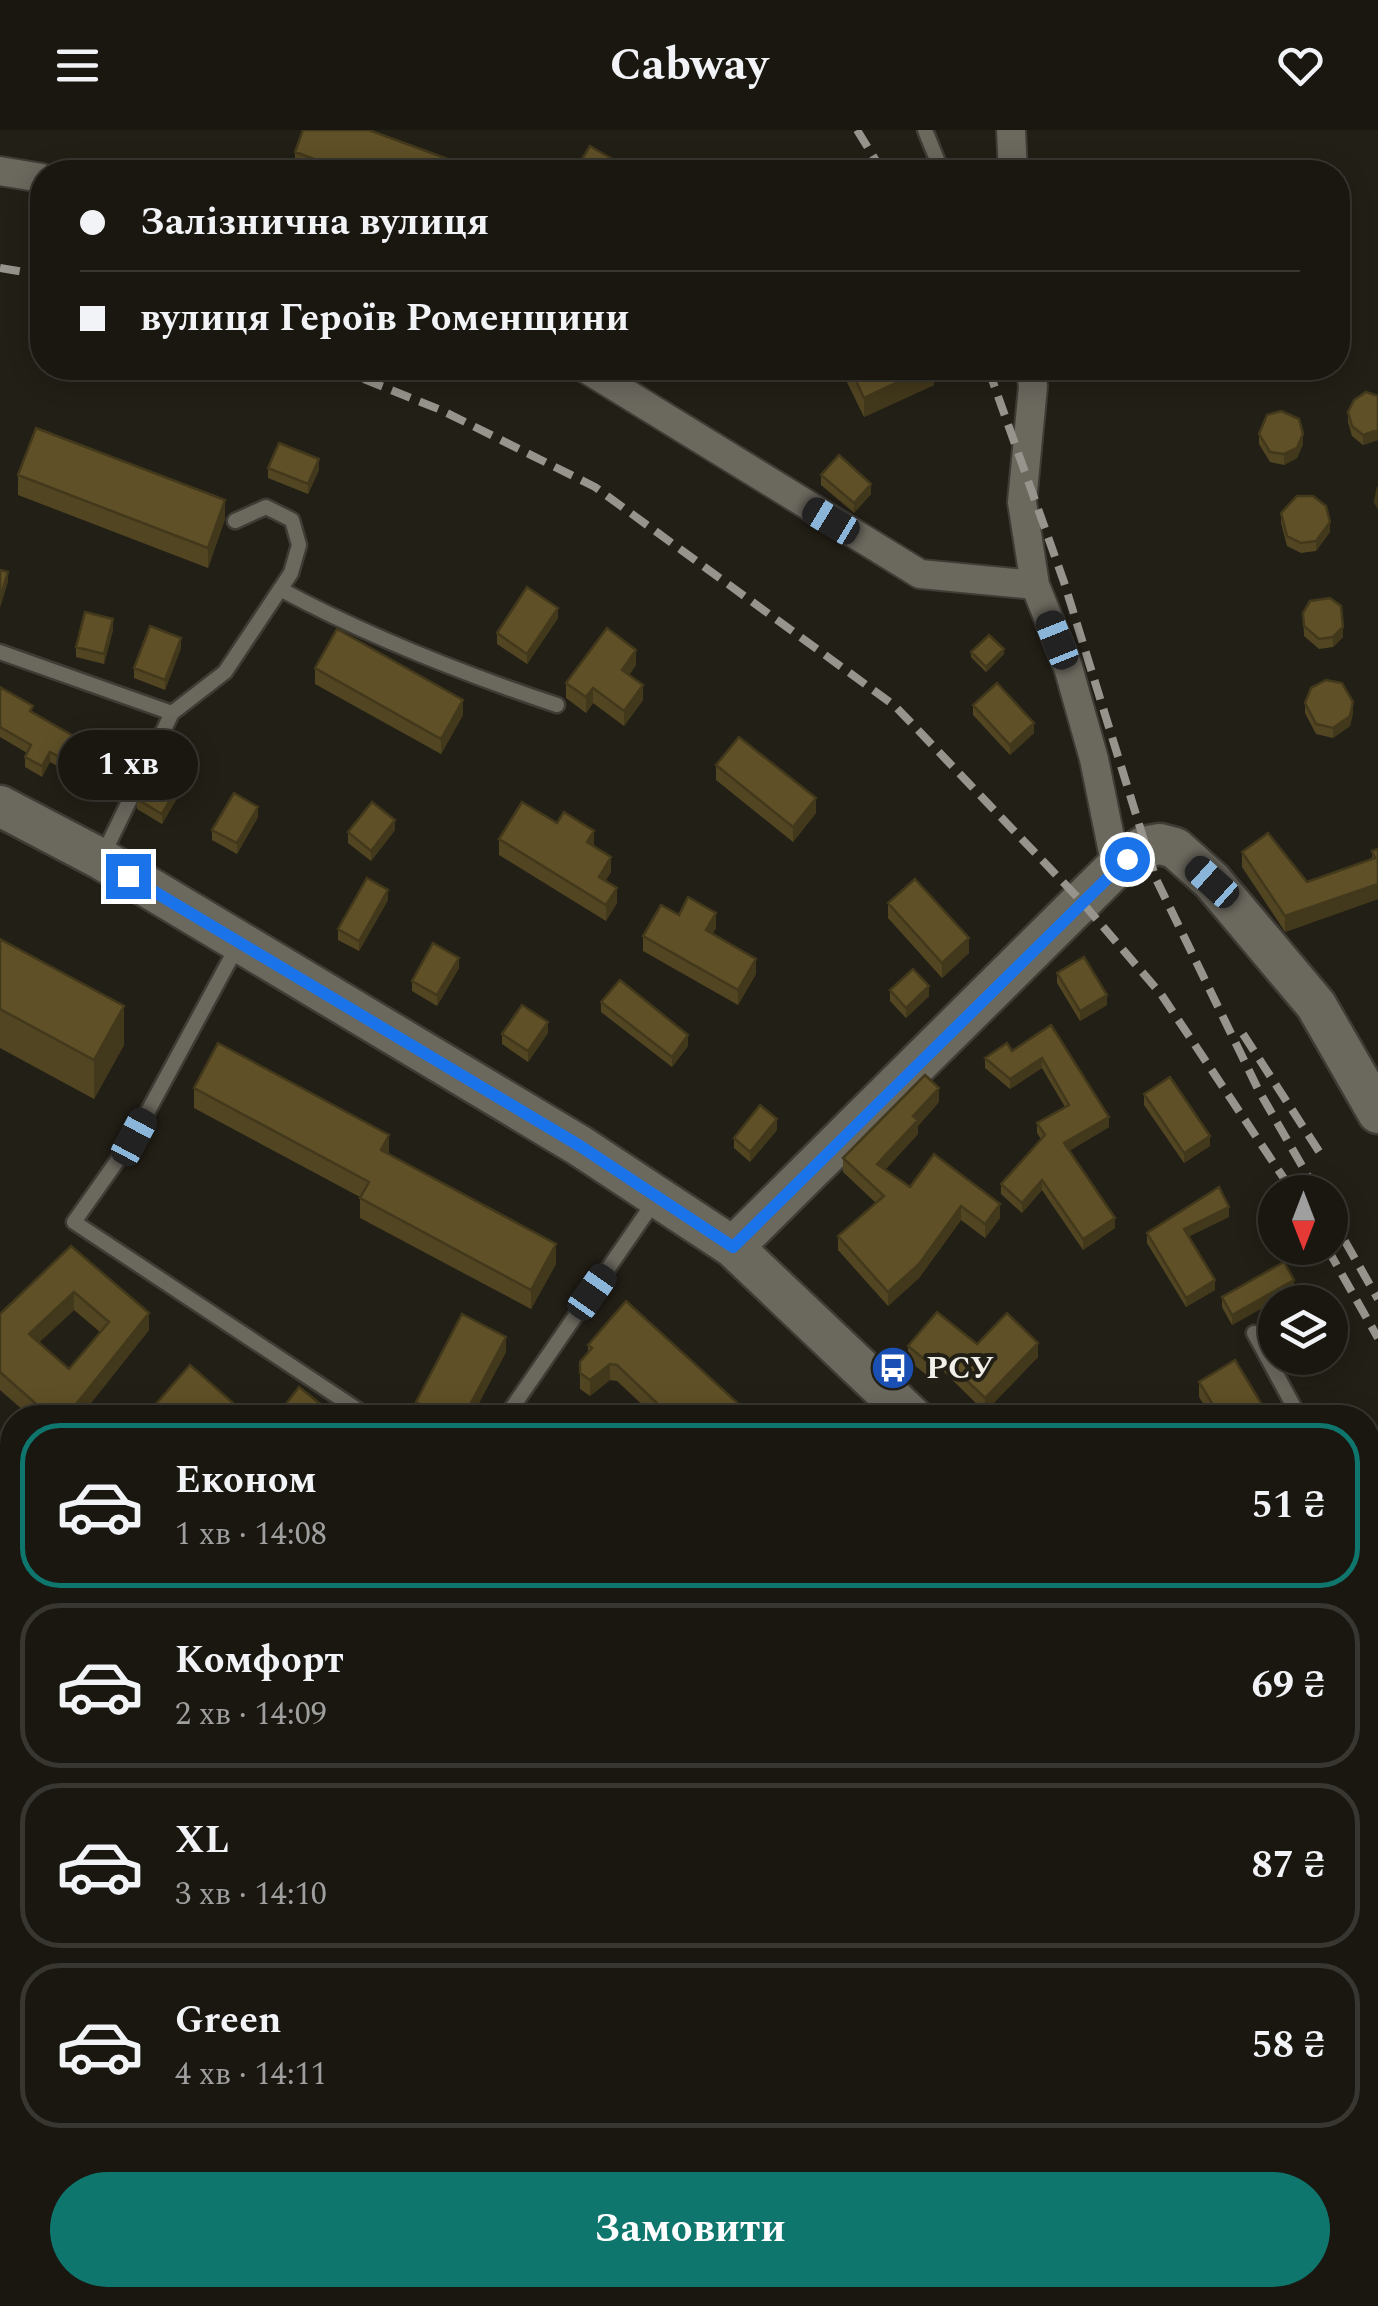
<!DOCTYPE html>
<html lang="uk">
<meta charset="utf-8">
<style>
:root{--surface:#1a1710;--page:#27241e;--text:#f1f3f6;--muted:#9f9f9f;--line:#383630;--accent:#0f766e}
body{margin:0;font-family:Spectral,serif;background:var(--page);color:var(--text);height:100vh;display:flex;flex-direction:column;font-size:38px;white-space:nowrap}
*{box-sizing:border-box;margin:0}
p{font-size:32px;color:var(--muted)}
.icon{flex:none;width:55px;height:55px;fill:none;stroke:currentColor;stroke-width:2;stroke-linecap:round;stroke-linejoin:round}
.map{position:relative;flex:1;overflow:hidden}
.sheet{position:absolute;left:0px;top:1275px;width:1380px;height:902px;display:flex;flex-direction:column;background:var(--surface);border-radius:40px 40px 0 0;box-shadow:0 5px 25px #0003,0 0 0 2px var(--line)}
.sheet>*{flex:none}
.top-card{position:absolute;left:30px;top:30px;width:1320px;height:220px;border-radius:40px;box-shadow:0 5px 25px #0003,0 0 0 2px var(--line);display:grid;align-content:center;height:220px;padding:0 50px;background:var(--surface)}
.needle{width:65px;rotate:180deg}
.fabs{position:absolute;left:1258px;top:1045px;display:grid;gap:20px}
.fabs a{display:grid;place-items:center;width:90px;height:90px;border-radius:50%;background:var(--surface);box-shadow:0 5px 25px #0003,0 0 0 2px var(--line);font-size:50px}
.end{position:absolute;width:45px;height:45px;margin:-22px;border:12px solid #1a73e8;background:#fff;box-shadow:0 0 0 5px #fff}
.from{border-radius:50%}
.bubble{position:absolute;height:70px;border-radius:35px;background:var(--surface);box-shadow:0 5px 25px #0003,0 0 0 2px var(--line);font-size:32px;font-weight:700;line-height:70px;text-align:center}
.car{position:absolute;width:30px;height:60px;margin:-30px -15px;border-radius:12px;box-shadow:0 0 8px 2px #0007;background:linear-gradient(#222 24%,#8ab4d8 0 40%,#222 0 76%,#8ab4d8 0 86%,#222 0)}
.top-card b{display:flex;align-items:center;gap:35px;height:95px;font-size:38px}
.top-card b+b{border-top:2px solid var(--line)}
.top-card i{width:25px;height:25px;background:var(--text)}
ul{padding:18px 0 0;list-style:none}
li{display:flex;align-items:center;gap:30px;height:165px;margin:0 20px 15px;padding:0 30px;border:5px solid var(--line);border-radius:40px}
li div{flex:1}
li b{display:block;font-size:38px}
li em{font-style:normal;font-weight:700}
li.active{border-color:var(--accent)}
li>.icon{width:90px;height:90px;stroke-width:1.5}
.cta{display:flex;gap:20px;margin-top:auto;padding:20px 50px}
.cta a{flex:1;height:115px;border-radius:60px;background:var(--accent);color:#fff;font-size:40px;font-weight:700;line-height:115px;text-align:center}
header{display:flex;justify-content:space-between;align-items:center;height:130px;padding:0 50px;background:var(--surface);font-size:45px;font-weight:700}
.map>svg:first-child{display:block}
.lines{fill:none;stroke-linecap:round;stroke-linejoin:round}
.lane-casing{stroke:#3f3c36;stroke-width:19}
.street-casing{stroke:#3f3c36;stroke-width:32}
.secondary-casing{stroke:#3f3c36;stroke-width:45}
.lane{stroke:#6b685e;stroke-width:14}
.street{stroke:#6b685e;stroke-width:28}
.secondary{stroke:#6b685e;stroke-width:40}
.rail{stroke:#96948c;stroke-width:8;stroke-dasharray:20 10;stroke-linecap:butt}
.wall{fill:#524522;fill-rule:evenodd}
.shaded-wall{fill:#42381b}
.building{fill:#5f5027;stroke:#42381b;stroke-width:2.5;fill-rule:evenodd}
.route{stroke:#1a73e8;stroke-width:12}
.labels{text-anchor:middle;dominant-baseline:central;stroke-width:8;stroke-linejoin:round;paint-order:stroke}
.poi-label{font-size:32px;font-weight:bold;fill:#f2f0ea;stroke:#221f16;text-anchor:start}
</style>
<header><svg class="icon" aria-label="menu" viewBox="0 0 24 24"><path d="M4 6h16M4 12h16M4 18h16"/></svg>Cabway<svg class="icon" aria-label="heart" viewBox="0 0 24 24"><path d="M12 20l-8-8c-3-5 5-10 8-4 3-6 11-1 8 4z"/></svg></header>
<div class="map">
<svg width="1378" height="2176" viewBox="0 0 1378 2176">
<rect width="100%" height="100%" fill="#221f16"/>
<g class="lines">
<!-- lane casing -->
<g class="lane-casing">
<path id="lane" d="M925,0L942,42
M280,459C369,507 461,543 557,575
M0,522L172,583
M102,727L172,583L225,542L291,443L299,415L292,390L266,377L235,391
M239,813L134,1007L74,1092L370,1288
M1254,1203L1300,1288
M505,1288L654,1072
M1368,1414L1378,1452
M1368,1707L1378,1701
M0,1984L12,1996
M215,2165L225,2173"/>
</g>
<!-- street casing -->
<g class="street-casing">
<path id="street" d="M1011,0L1013,42
M0,41L42,48
M585,238L920,444L1035,455
M1030,238L1033,256L1022,372L1035,455L1068,537L1094,629L1116,737"/>
</g>
<!-- secondary casing -->
<g class="secondary-casing">
<path id="secondary" d="M0,676L101,729L580,1016L733,1117L913,1288
M733,1117L1116,737L1143,717L1160,714L1175,718L1212,751L1316,875L1378,983
M0,1605L12,1615
M1368,1949L1378,2019
M576,2165L582,2176
M714,2176L724,2165"/>
</g>
<!-- lane -->
<use href="#lane" class="lane"/>
<!-- street -->
<use href="#street" class="street"/>
<!-- secondary -->
<use href="#secondary" class="secondary"/>
<!-- rail -->
<path class="rail" d="M857,0L883,42
M0,138L42,145
M336,238L441,280L595,357L895,576L1081,771L1161,864L1293,1062
M988,238L1064,452L1156,749L1259,961L1317,1062
M1243,904L1322,1026
M1330,1085L1378,1169
M1327,1118L1378,1208"/>
</g>
<!-- wall -->
<path class="wall" d="M295,22L483,42H295Z
M840,238H934V255L864,287Z
M1378,266V310L1363,315L1352,306L1348,292V282Z
M1259,304L1303,314L1297,328L1284,335L1270,332L1259,314Z
M268,338L319,340L308,364L268,348Z
M18,345L225,389L208,438L18,365Z
M821,345L871,364L854,383L821,355Z
M1281,383L1330,402L1316,421L1301,423L1287,416L1281,393Z
M1303,483L1343,507L1333,517L1319,519L1304,506Z
M558,488L527,534L497,514V503Z
M113,500L104,534L76,527V517Z
M181,518L165,560L134,548V538Z
M971,522L1004,524L986,542L971,527Z
M636,535L629,545L643,570L624,596L593,573L586,583L566,568V553Z
M315,538L463,585L441,624L315,554Z
M0,557L33,583L82,617L135,634L118,669L50,632L42,647L25,637V627L27,623L0,607Z
M1305,573L1353,583L1350,596L1333,608L1316,604L1305,583Z
M973,575L1034,603L1010,625L973,585Z
M716,635L816,683L793,712L716,650Z
M158,638L184,656L162,694L137,679V669Z
M258,687L237,724L212,710V700Z
M395,700L371,731L348,713V702Z
M499,709L594,717L611,742L605,751L617,773L606,791L499,725Z
M1378,719V769L1285,802L1242,737V722L1307,752L1372,729V721Z
M388,770L359,821L338,810V799Z
M888,773L969,823L942,848L888,788Z
M679,785L716,798L712,804L756,844L738,875L643,821V806Z
M0,809L124,915L94,969L0,918Z
M459,838L437,876L412,861V851Z
M1057,843L1107,875L1080,891L1057,853Z
M890,860L929,866L906,888L890,871Z
M601,872L688,916L672,937L601,882Z
M1051,895L1109,997L1069,1021L1115,1098L1083,1120L1042,1060L1022,1083L1001,1064V1054L1041,1009L1037,1003V993L1065,977L1042,938L1010,959L985,938V928L1012,921Z
M548,903L528,932L502,914V904Z
M194,958L389,1025L556,1134L531,1179L360,1088V1067L194,978Z
M1144,964L1210,1016L1184,1033L1144,975Z
M939,972L918,996V1004L885,1040L910,1057L1000,1088L985,1108L961,1090L919,1148L888,1176L838,1120V1106L876,1073L843,1042V1028Z
M777,1000L750,1032L734,1018V1008Z
M1229,1087L1189,1106L1215,1160L1186,1177L1147,1113V1103Z
M71,1116L149,1200L79,1288H32L0,1260V1184ZM74,1180L100,1202L69,1239L38,1213Z
M1294,1160L1232,1195L1222,1177V1167Z
M977,1214L1038,1227L985,1282L938,1236L929,1247L908,1230V1216Z
M588,1215L754,1288L651,1283L617,1251L610,1250L590,1266L580,1259V1232L588,1223Z
M506,1222L471,1288L416,1287V1272Z
M1199,1252L1270,1288H1212L1199,1267Z
M12,1444V1501L0,1487V1456Z
M1368,1536L1378,1556V1609L1368,1590Z
M12,1714V1733L8,1730V1720Z
M668,2165H690L679,2176Z"/>
<!-- shaded-wall -->
<path class="shaded-wall" d="M928,238H934V255L864,287V268Z
M1378,300V310L1363,315V305Z
M1303,304V314L1297,328L1284,335V324Z
M319,329V340L308,364V354Z
M871,354V364L854,383V373Z
M225,370V389L208,438V418Z
M1330,392V402L1316,421V411Z
M8,442V452L0,478V468Z
M558,478V488L527,534V524Z
M113,489V500L104,534V524Z
M1343,497V507L1333,517V507Z
M181,508V518L165,560V550Z
M1004,519V524L986,542V537Z
M636,520V535L622,555V540Z
M643,555V570L624,596V581Z
M593,558V573L586,583V567Z
M463,570V585L441,624V609Z
M1353,572V583L1350,596L1333,608V598Z
M1034,593V603L1010,625V615Z
M50,622V632L42,647V636Z
M135,624V634L118,669V659Z
M184,646V656L162,694V684Z
M816,668V683L793,712V697Z
M258,677V687L237,724V713Z
M395,690V700L371,731V721Z
M594,701V716L587,712Z
M611,727V742L599,762V747Z
M1378,754V769L1285,802V786Z
M617,758V773L606,791V775Z
M388,760V770L359,821V811Z
M716,783V798L706,815V800Z
M969,808V823L942,848V833Z
M459,828V838L437,876V865Z
M756,829V844L738,875V860Z
M929,856V866L906,888V878Z
M1107,865V875L1080,891V881Z
M124,876V915L94,969V930Z
M548,892V903L528,932V921Z
M688,905V916L672,937V927Z
M1042,928V938L1010,959V949Z
M939,958V972L918,996V1004L877,1048V1034L913,986Z
M1109,987V997L1064,1024V1013Z
M777,989V1000L750,1032V1022Z
M389,1005V1025L381,1020Z
M1210,1006V1016L1184,1033V1023Z
M1042,1050V1060L1022,1083V1073Z
M1000,1074V1088L985,1108V1094Z
M961,1076V1090L919,1148L888,1176V1162Z
M1229,1077V1087L1184,1109V1099Z
M1115,1088V1098L1083,1120V1109Z
M556,1114V1134L531,1179V1160Z
M1215,1150V1160L1186,1177V1168Z
M1294,1150V1160L1232,1195V1185Z
M74,1162V1180L29,1222V1204Z
M149,1183V1200L79,1288H65Z
M506,1207V1222L471,1288H463Z
M1038,1213V1227L985,1282V1268Z
M938,1223V1236L929,1247V1233Z
M610,1234V1250L590,1266V1250Z
M2,1398V1413L0,1416V1400Z
M1378,1671V1681L1368,1691V1681Z
M295,2165V2176H287Z
M680,2165H690L679,2176Z"/>
<!-- building -->
<path class="building" d="M303,0H369L483,42H349L295,22Z
M590,16L634,42H574Z
M850,238H928L864,268Z
M1366,262L1378,266V300L1363,305L1352,296L1348,282L1354,270Z
M1281,281L1299,289L1303,304L1297,318L1284,324L1270,322L1259,304L1267,285Z
M36,298L225,370L208,418L18,345Z
M279,313L319,329L308,354L268,338Z
M839,325L871,354L854,373L821,345Z
M1378,357V377L1375,372Z
M1297,366H1313L1326,376L1330,392L1316,411L1301,413L1287,406L1281,383Z
M0,440L8,442L0,468Z
M527,457L558,478L527,524L497,503Z
M1330,468L1341,476L1343,497L1333,507L1319,509L1304,496L1303,483L1310,471Z
M85,482L113,489L104,524L76,517Z
M150,496L181,508L165,550L134,538Z
M607,498L636,520L622,540L643,555L624,581L593,558L586,567L566,553Z
M337,499L463,570L441,609L315,538Z
M989,505L1004,519L986,537L971,522Z
M1326,550L1342,553L1353,572L1350,586L1333,598L1316,594L1305,573L1311,558Z
M997,553L1034,593L1010,615L973,575Z
M0,557L33,576L30,581L82,611L81,616L103,623L108,609L135,624L118,659L50,622L42,636L25,627L31,615L0,597Z
M739,607L816,668L793,697L716,635Z
M161,633L184,646L162,684L137,669L154,635L158,638Z
M234,663L258,677L237,713L212,700Z
M372,672L395,690L371,721L348,702Z
M522,672L557,693L564,682L594,701L587,712L611,727L599,747L617,758L606,775L499,709Z
M1268,703L1307,752L1375,728L1372,721L1378,719V754L1285,786L1242,722Z
M367,748L388,760L359,811L338,799Z
M915,749L969,808L942,833L888,773Z
M688,767L716,783L706,800L756,829L738,860L643,806L661,775L679,785Z
M0,809L124,876L94,930L0,879Z
M433,813L459,828L437,865L412,851Z
M1084,827L1107,865L1080,881L1057,843Z
M913,839L929,856L906,878L890,860Z
M620,850L688,905L672,927L601,872Z
M522,875L548,892L528,921L502,904Z
M1051,895L1109,987L1064,1013L1115,1088L1083,1109L1042,1050L1022,1073L1001,1054L1045,1005L1037,993L1069,975L1042,928L1010,949L985,928L1007,913L1012,921Z
M218,913L389,1005L381,1020L556,1114L531,1160L360,1068L369,1052L194,958Z
M925,945L939,958L913,986L918,990L877,1034L910,1057L934,1024L1000,1074L985,1094L961,1076L919,1134L888,1162L838,1106L884,1066L843,1028Z
M1170,947L1210,1006L1184,1023L1144,964Z
M760,975L777,989L750,1022L734,1008Z
M1219,1057L1229,1077L1184,1099L1215,1150L1186,1168L1147,1103Z
M71,1116L149,1183L65,1288H52L0,1242V1184ZM74,1162L109,1192L69,1239L29,1204Z
M1284,1132L1294,1150L1232,1185L1222,1167Z
M626,1171L754,1288H646L658,1274L617,1235L610,1234L590,1250L580,1243V1232L592,1218L588,1215Z
M937,1182L977,1214L1007,1183L1038,1213L985,1268L938,1223L929,1233L908,1216Z
M462,1184L506,1207L463,1288H446L416,1272Z
M1235,1230L1270,1288H1221L1199,1252Z
M190,1235L250,1288H153L148,1283Z
M299,1257L338,1288H275Z
M1048,1276L1058,1288H1036Z
M539,1279L549,1288H532Z
M1118,1279L1127,1288H1109Z
M12,1444V1485L0,1471V1456Z
M1368,1536L1378,1556V1599L1368,1579Z
M1371,1642L1378,1650V1671L1368,1681V1644Z
M0,2154L12,2165L28,2176H0Z
M72,2165H116L129,2176H63Z
M264,2165H295L287,2176H256Z
M1297,2165H1332L1334,2176H1298Z"/>
<g class="lines">
<!-- route -->
<path class="route" d="M128,746L580,1016L733,1117L1127,729"/>
</g>
<!-- icons -->
<defs>
<g id="bus-disc" transform="scale(2.25)"><circle r="9.5" fill="#1a4fb4" stroke="#221f16"/><path d="M-5-6H5V4H4V6H2V4H-2V6H-4V4H-5ZM-3.5-4V0h7V-4ZM-3.5 1.2v1.5H-2V1.2ZM2 1.2v1.5H3.5V1.2Z" fill="#fff"/></g>
</defs>
<g fill-rule="evenodd">
<use href="#bus-disc" x="893" y="1238"/>
</g>
<g class="labels">
<!-- poi labels -->
<g class="poi-label">
<text x="926" y="1238">РСУ</text>
</g>
</g>
</svg>
<div class="fabs">
<a><svg class="needle" viewBox="-14 -14 28 28"><path d="M0-13l5 13h-10z" fill="#e53935"/><path d="M0 13l5-13h-10z" fill="#9f9f9f"/></svg></a>
<a><svg class="icon" aria-label="layers" viewBox="0 0 24 24"><path d="M12 4l9 5-9 5-9-5zM3 14l9 5 9-5"/></svg></a>
</div>
<i class="end from" style="left:1127px;top:729px"></i>
<i class="end" style="left:128px;top:746px"></i>
<div class="bubble" style="left:58px;top:600px;width:140px">1 хв</div>
<i class="car" style="left:831px;top:391px;rotate:301deg"></i>
<i class="car" style="left:1057px;top:510px;rotate:338deg"></i>
<i class="car" style="left:1212px;top:752px;rotate:312deg"></i>
<i class="car" style="left:134px;top:1007px;rotate:28deg"></i>
<i class="car" style="left:592px;top:1162px;rotate:35deg"></i>
<div class="top-card">
<b><i class="from"></i>Залізнична вулиця</b>
<b><i></i>вулиця Героїв Роменщини</b>
</div>
<section class="sheet">
<ul>
<li class="active"><svg class="icon" aria-label="car" viewBox="0 0 24 24"><path d="M5 17H2v-5l4-1 3-4h7l3 4 3 1v5h-3M9 17h6M6 11h13"/><circle cx="7" cy="17" r="2"/><circle cx="17" cy="17" r="2"/></svg><div><b>Економ</b><p>1 хв · 14:08</p></div><em>51 ₴</em></li>
<li><svg class="icon" aria-label="car" viewBox="0 0 24 24"><path d="M5 17H2v-5l4-1 3-4h7l3 4 3 1v5h-3M9 17h6M6 11h13"/><circle cx="7" cy="17" r="2"/><circle cx="17" cy="17" r="2"/></svg><div><b>Комфорт</b><p>2 хв · 14:09</p></div><em>69 ₴</em></li>
<li><svg class="icon" aria-label="car" viewBox="0 0 24 24"><path d="M5 17H2v-5l4-1 3-4h7l3 4 3 1v5h-3M9 17h6M6 11h13"/><circle cx="7" cy="17" r="2"/><circle cx="17" cy="17" r="2"/></svg><div><b>XL</b><p>3 хв · 14:10</p></div><em>87 ₴</em></li>
<li><svg class="icon" aria-label="car" viewBox="0 0 24 24"><path d="M5 17H2v-5l4-1 3-4h7l3 4 3 1v5h-3M9 17h6M6 11h13"/><circle cx="7" cy="17" r="2"/><circle cx="17" cy="17" r="2"/></svg><div><b>Green</b><p>4 хв · 14:11</p></div><em>58 ₴</em></li>
</ul>
<div class="cta"><a>Замовити</a></div>
</section>
</div>
